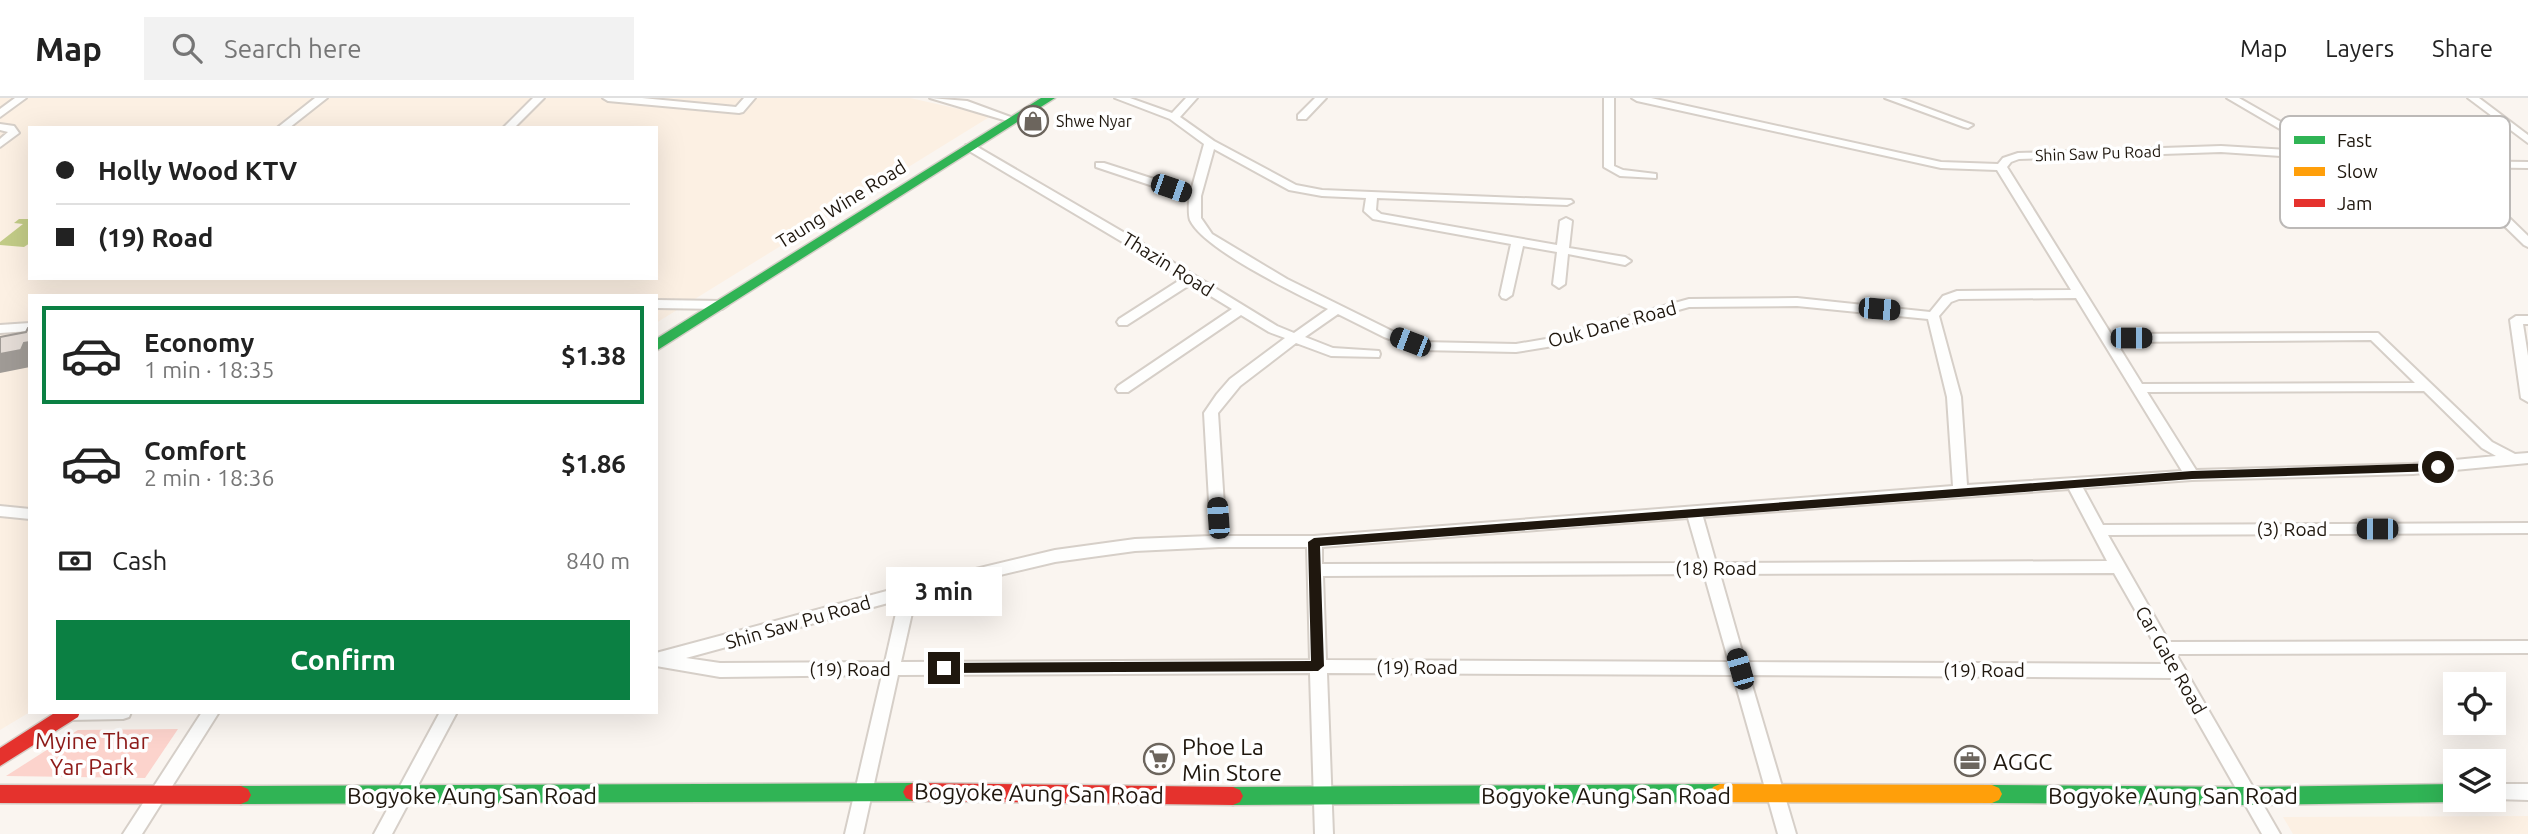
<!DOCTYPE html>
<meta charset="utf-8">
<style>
:root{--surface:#fff;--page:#f2f2f2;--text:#222;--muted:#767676;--line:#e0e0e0;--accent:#0b8043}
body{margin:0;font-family:Ubuntu,sans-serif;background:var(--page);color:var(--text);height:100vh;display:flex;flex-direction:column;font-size:26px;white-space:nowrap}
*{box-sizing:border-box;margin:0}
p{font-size:23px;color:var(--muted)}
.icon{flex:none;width:38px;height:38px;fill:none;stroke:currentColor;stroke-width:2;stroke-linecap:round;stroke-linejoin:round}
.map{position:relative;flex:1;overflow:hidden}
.sheet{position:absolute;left:28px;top:196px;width:630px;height:420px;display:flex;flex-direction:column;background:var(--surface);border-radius:0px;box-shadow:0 7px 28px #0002}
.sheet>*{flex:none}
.guide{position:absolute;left:28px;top:28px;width:630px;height:154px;border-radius:0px;box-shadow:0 7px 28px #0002;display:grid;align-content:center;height:154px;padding:0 28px;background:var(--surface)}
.controls{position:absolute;left:2443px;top:574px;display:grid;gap:14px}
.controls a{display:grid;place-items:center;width:63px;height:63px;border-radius:0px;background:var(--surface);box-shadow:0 7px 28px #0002;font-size:35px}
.end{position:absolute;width:32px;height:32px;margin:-16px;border:9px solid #1f170e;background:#fff;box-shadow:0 0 0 4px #fff}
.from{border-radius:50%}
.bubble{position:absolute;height:49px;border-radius:0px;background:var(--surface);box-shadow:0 7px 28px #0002;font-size:23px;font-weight:600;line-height:49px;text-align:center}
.car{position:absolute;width:21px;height:42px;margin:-21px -10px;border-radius:9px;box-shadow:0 0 5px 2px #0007;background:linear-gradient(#222 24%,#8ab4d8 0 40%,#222 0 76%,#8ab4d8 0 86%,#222 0)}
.guide b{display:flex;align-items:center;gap:24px;height:66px;font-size:26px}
.guide b+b{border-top:2px solid var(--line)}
.guide i{width:18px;height:18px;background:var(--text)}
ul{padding:12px 0 0;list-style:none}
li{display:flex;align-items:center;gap:21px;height:98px;margin:0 14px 10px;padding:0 14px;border:4px solid transparent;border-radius:0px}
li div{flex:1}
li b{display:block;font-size:26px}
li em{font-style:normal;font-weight:600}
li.on{border-color:var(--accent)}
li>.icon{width:63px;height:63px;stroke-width:1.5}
.pay{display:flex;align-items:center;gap:18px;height:77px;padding:0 28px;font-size:26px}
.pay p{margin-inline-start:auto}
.action{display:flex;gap:14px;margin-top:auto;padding:14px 28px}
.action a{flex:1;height:80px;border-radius:0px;background:var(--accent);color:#fff;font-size:28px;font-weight:600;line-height:80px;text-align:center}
header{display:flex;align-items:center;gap:42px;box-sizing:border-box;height:98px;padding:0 35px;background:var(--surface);border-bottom:2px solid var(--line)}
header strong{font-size:33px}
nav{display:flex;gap:38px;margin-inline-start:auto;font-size:24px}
.search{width:490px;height:63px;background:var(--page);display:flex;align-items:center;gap:18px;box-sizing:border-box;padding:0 24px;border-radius:0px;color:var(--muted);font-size:26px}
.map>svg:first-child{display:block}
.built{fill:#fcf0e3;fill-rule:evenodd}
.green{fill:#fcd3cc}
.water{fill:#c3cc87}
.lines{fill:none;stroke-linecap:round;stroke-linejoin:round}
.street-casing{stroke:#d6cfc8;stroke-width:4}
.fast-casing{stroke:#d6cfc8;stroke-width:3}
.slow-casing{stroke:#d6cfc8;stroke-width:3}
.jam-casing{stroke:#d6cfc8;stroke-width:3}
.street{fill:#fefefd;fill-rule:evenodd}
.fast{fill:#30b455;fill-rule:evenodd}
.slow{fill:#ff9f0a;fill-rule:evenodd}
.jam{fill:#e5322d;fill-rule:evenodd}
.shaded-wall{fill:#a09b96}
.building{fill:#e5ddd7;stroke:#a09b96;stroke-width:2}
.route{fill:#1f170e}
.labels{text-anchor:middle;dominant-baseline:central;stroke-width:7;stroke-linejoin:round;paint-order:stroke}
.far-poi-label{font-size:16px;fill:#1f170e;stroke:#fff;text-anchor:start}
.far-street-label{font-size:16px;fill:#1f170e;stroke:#fff}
.street-label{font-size:19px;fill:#1f170e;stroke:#fff}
.near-park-label{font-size:23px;fill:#8e1a18;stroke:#fff}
.near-poi-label{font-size:23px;fill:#1f170e;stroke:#fff;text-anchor:start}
.near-street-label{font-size:23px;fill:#1f170e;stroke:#fff}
.key{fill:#fff;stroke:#bcb9b7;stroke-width:2}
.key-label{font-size:19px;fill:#1f170e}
</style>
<header>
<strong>Map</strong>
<div class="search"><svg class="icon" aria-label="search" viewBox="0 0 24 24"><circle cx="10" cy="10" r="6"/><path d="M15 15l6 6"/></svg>Search here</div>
<nav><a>Map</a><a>Layers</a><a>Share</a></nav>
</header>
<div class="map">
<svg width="2528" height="736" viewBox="0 0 2528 736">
<rect width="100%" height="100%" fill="#faf5f0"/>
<!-- built -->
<path class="built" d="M0,0H910L991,18L656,225V198H30V614L0,632ZM30,30H656V180H30Z
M2528,718V736H2293L2283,719Z"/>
<!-- green -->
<path class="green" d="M178,631L145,680L6,678L78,632Z"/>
<!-- water -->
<path class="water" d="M19,121H30V145L24,149L0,147V144L23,126L14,125Z"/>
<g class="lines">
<!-- street casing -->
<g class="street-casing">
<path id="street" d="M15,0H26L0,19V11Z
M315,0H327L289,30H277Z
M533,0H544L514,30H503Z
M603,0H642L736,9L744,0H755L743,14L739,15L608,3Z
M930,0L967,3L1019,22L1014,25Z
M1115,0H1130L1172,15L1186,0H1197L1180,19L1214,43L1296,87L1322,92L1571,102L1573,104L1567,107L1377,100L1376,112L1381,116L1557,147L1560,123L1566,120L1572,123L1569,150L1625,159L1631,163L1625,167L1568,156L1565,186L1559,190L1553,186L1557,154L1523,148L1512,197L1506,201L1502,200L1500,197L1511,146L1373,121L1364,113L1366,100L1322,98L1289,92L1214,51L1201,98V120L1212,136L1287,181L1392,233L1421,244L1516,246L1546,241L1689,201L1797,200L1930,214L1943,198L1957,193L2071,192L1997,72L1941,70L1637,3L1632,0H1651L1941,64L1998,66L2003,60L2018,55L2221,48L2319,54L2227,0H2239L2335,55L2447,63L2528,64V70L2457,69L2528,138V149L2524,147L2444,69L2221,54L2019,61L2011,64L2007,69L2111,236L2378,235L2492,344L2515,356L2528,355V365L2413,376L2192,382L2083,390L2103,427L2528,425V435L2108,437L2169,544L2528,543V555L2176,556L2280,736H2262L2173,580L1749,577L1796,736H1778L1733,577L1327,575L1333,736H1315L1310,575L898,577L863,736H845L882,577L720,579L656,568V555L909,487L1055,452L1135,441L1211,438L1204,315L1217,296L1230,281L1285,240L1269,234L1241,217L1128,294H1118L1116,291L1118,288L1232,211L1191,186L1127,227H1119L1117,224L1119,221L1183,180L966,51V47H974L1135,141L1277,228L1294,235L1328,211C1297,196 1203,151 1190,122C1188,116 1189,106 1189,100L1096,69V65H1104L1191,93L1204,46L1170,21ZM2076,200L2182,373L1967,387L1961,299L1939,218L1951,204L1959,201ZM1797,208L1928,221L1947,299L1953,388L1314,438H1226L1218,315L1240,288L1296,245L1331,258L1379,259L1380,256L1379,253L1333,250L1305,239L1338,216L1384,239L1420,252L1516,254L1547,249L1689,209ZM2371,242L2415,285L2142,286L2116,244ZM2424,293L2482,350L2496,358L2413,366L2196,372L2147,294ZM2069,391L2107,463L1716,465L1703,419ZM1688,420L1701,465L1322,466V449ZM1219,449H1307L1310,562L901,564L916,497L1055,464L1135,453ZM2114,475L2166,566L1745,564L1720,476ZM1704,476L1729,564L1326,562L1323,478ZM899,502L885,564L720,565L686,560Z
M1315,0H1326L1306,21H1298V17Z
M1604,0H1614V68L1623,72L1656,76V80L1620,78L1604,69Z
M1885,0H1900L1973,27L1968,30L1964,29Z
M2468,0H2479L2528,37V45Z
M0,26L14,28L19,35L0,49V41L8,34L0,32Z
M656,202L722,203L728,207L722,211L656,210Z
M2516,218H2528V226H2523L2528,258V304L2521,300L2510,222Z
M30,225V233L0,235V227Z
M0,408L30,411V421L0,418Z
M131,614L129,619L123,621L69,622L63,620L61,615Z
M202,614H219L142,736H123Z
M440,614H457L392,736H374Z
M2494,686H2528V702L2494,701Z"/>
</g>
<!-- fast casing -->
<g class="fast-casing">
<path id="fast" d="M1041,0H1055L656,253V241Z
M913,685L920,688L923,694L920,700L913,703L241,706L234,703L231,697L234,691L241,688Z
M1720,686L1727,689L1730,695L1727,701L1720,704L1233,707L1226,704L1223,698L1226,692L1233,689Z
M2455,686V702H2460L2455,704L2249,707L1992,705L1985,702L1982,696L1985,690L1992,687L2249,689Z"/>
</g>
<!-- slow casing -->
<g class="slow-casing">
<path id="slow" d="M1720,686L1992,687L1999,690L2002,696L1999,702L1992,705L1720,704L1713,701L1710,695L1713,689Z"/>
</g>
<!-- jam casing -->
<g class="jam-casing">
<path id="jam" d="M56,614H80L78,619L0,668V650Z
M913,685L1233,689L1240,692L1243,698L1240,704L1233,707L913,703L906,700L903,694L906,688Z
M0,687L241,688L248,691L251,697L248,703L241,706L0,705Z"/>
</g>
<!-- street -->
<use href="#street" class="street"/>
<!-- fast -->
<use href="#fast" class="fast"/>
<!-- slow -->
<use href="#slow" class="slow"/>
<!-- jam -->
<use href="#jam" class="jam"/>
</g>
<!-- shaded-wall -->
<path class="shaded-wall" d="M30,244V269L0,275V256L24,245Z"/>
<!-- building -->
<path class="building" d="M28,230H30V244L24,245L21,252L0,256V239L26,234Z"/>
<!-- route -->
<path class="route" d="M2438,365L2444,369L2438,373L2192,381L1320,448L1324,568L1318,573L944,575L938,570L944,565L1311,563L1308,444L1314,440L2192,373Z"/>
<!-- icons -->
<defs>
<g id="shop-ring" transform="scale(1.575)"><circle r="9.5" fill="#fff" stroke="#6c655d" stroke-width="1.5"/><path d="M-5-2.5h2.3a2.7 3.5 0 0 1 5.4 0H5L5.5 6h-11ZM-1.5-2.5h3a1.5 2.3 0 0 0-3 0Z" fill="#6c655d"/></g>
<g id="supermarket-ring" transform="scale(1.575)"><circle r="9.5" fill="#fff" stroke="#6c655d" stroke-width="1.5"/><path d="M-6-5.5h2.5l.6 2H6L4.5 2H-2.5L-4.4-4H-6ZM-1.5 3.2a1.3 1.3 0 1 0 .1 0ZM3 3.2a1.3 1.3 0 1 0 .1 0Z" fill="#6c655d"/></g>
<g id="office-ring" transform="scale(1.575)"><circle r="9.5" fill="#fff" stroke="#6c655d" stroke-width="1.5"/><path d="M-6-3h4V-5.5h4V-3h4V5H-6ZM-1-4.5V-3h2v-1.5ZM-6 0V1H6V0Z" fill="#6c655d"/></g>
</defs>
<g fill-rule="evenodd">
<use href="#shop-ring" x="1033" y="23"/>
<use href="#supermarket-ring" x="1159" y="661"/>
<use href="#office-ring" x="1970" y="663"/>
</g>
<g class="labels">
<!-- far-poi labels -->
<g class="far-poi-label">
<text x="1056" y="23">Shwe Nyar</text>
</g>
<!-- far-street labels -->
<g class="far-street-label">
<text transform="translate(2098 55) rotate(-2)">Shin Saw Pu Road</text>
</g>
<!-- street labels -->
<g class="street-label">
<text transform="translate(841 106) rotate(-32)">Taung Wine Road</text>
<text transform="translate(1168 166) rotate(32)">Thazin Road</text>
<text transform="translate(1612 226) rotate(-15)">Ouk Dane Road</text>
<text x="2292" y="431">(3) Road</text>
<text x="1716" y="470">(18) Road</text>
<text transform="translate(798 524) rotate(-16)">Shin Saw Pu Road</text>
<text transform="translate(2171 562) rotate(60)">Car Gate Road</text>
<text x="1417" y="569">(19) Road</text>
<text x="850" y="571">(19) Road</text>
<text x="1984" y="572">(19) Road</text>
</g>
<!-- near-park labels -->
<g class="near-park-label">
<text x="92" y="642">Myine Thar<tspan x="92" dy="26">Yar Park</tspan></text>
</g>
<!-- near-poi labels -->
<g class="near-poi-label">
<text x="1182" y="648">Phoe La<tspan x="1182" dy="26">Min Store</tspan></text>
<text x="1993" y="663">AGGC</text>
</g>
<!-- near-street labels -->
<g class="near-street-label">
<text transform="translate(1039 695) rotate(1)">Bogyoke Aung San Road</text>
<text x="472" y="697">Bogyoke Aung San Road</text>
<text x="1606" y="697">Bogyoke Aung San Road</text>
<text x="2173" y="697">Bogyoke Aung San Road</text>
</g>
</g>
<!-- legend -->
<rect x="2280" y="18" width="230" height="112" rx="10" class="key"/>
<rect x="2294" y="38" width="31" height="8" fill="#30b455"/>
<rect x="2294" y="69" width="31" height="9" fill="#ff9f0a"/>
<rect x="2294" y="101" width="31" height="8" fill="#e5322d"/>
<g class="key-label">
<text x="2337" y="49">Fast</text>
<text x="2337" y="80">Slow</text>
<text x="2337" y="112">Jam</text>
</g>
</svg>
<div class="controls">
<a><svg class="icon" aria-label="locate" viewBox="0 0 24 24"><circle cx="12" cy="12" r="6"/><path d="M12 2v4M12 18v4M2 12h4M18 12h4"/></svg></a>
<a><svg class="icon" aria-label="layers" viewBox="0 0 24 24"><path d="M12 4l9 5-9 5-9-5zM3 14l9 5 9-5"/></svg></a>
</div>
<i class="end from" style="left:2438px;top:369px"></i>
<i class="end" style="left:944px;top:570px"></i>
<div class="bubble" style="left:886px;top:469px;width:116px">3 min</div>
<i class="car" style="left:1171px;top:90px;rotate:109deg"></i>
<i class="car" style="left:1879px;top:211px;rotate:95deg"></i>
<i class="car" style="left:2131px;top:240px;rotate:90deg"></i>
<i class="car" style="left:1410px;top:244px;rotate:291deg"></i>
<i class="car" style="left:1218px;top:420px;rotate:356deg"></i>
<i class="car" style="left:2377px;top:431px;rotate:270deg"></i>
<i class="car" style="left:1740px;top:571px;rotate:344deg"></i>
<div class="guide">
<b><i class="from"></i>Holly Wood KTV</b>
<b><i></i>(19) Road</b>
</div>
<section class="sheet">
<ul>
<li class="on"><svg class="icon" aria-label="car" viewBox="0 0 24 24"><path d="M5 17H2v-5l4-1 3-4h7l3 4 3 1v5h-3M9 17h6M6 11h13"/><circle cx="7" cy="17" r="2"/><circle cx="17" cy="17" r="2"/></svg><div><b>Economy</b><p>1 min · 18:35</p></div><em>$1.38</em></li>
<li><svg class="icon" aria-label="car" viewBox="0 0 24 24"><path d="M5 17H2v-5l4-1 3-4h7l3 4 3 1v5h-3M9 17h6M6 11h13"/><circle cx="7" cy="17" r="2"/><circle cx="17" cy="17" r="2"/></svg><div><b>Comfort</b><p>2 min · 18:36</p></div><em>$1.86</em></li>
</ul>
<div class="pay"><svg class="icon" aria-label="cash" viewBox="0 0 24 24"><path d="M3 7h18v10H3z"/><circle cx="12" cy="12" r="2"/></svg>Cash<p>840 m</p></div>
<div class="action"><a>Confirm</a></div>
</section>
</div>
